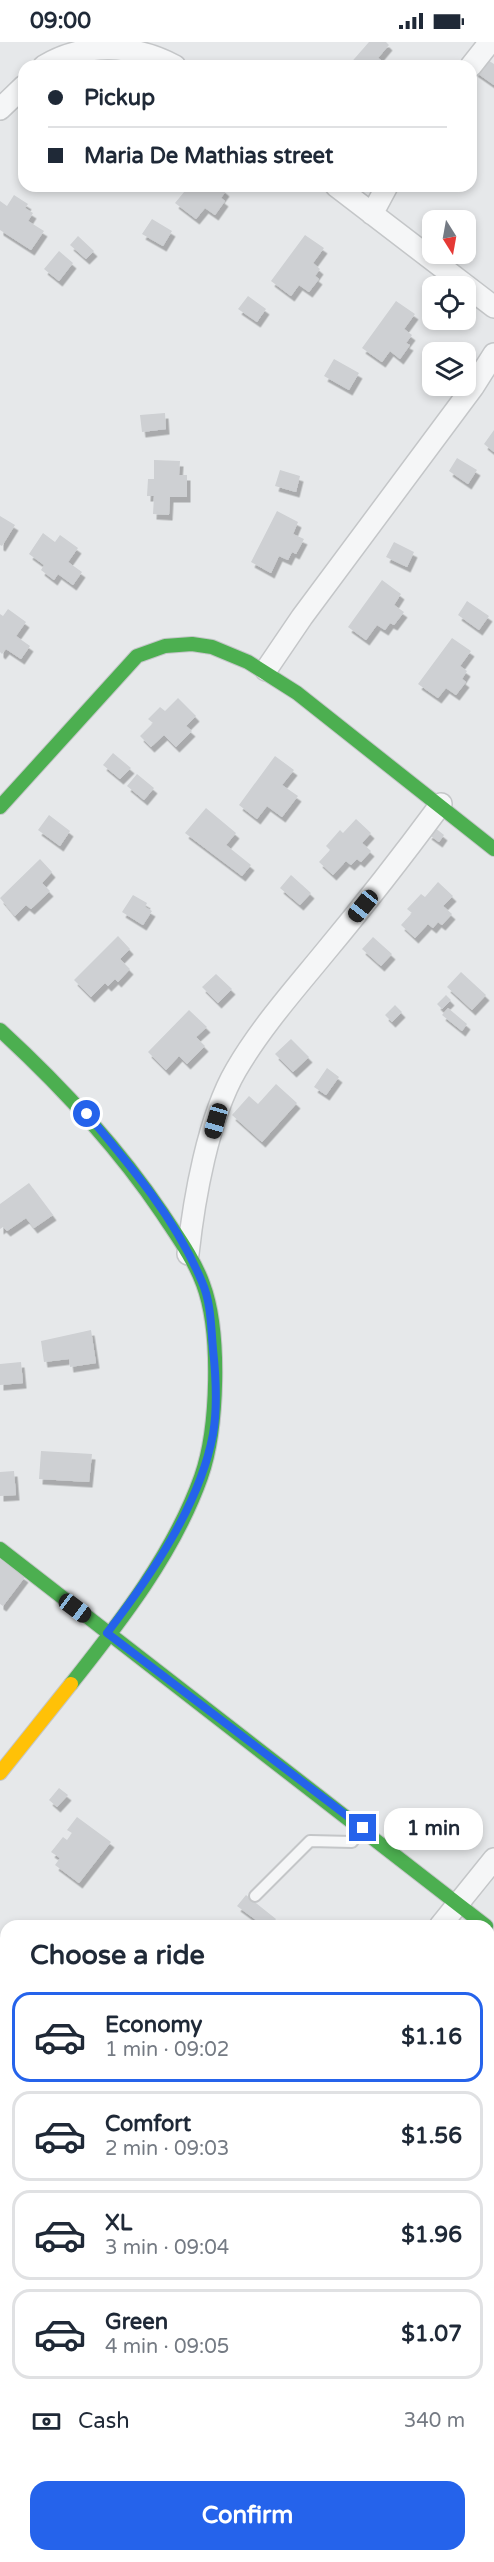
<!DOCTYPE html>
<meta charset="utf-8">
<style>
:root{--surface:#fff;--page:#f6f6f7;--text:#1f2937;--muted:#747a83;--line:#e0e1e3;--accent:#2563eb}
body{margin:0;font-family:"Varela Round",sans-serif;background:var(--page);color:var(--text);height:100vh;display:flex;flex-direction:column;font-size:22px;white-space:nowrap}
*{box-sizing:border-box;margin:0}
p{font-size:20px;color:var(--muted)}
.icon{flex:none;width:33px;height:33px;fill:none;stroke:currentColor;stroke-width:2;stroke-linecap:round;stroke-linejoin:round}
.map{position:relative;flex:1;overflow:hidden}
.details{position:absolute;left:0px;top:1878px;width:495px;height:642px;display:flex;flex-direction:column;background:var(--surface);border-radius:18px 18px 0 0;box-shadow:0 3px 9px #0003}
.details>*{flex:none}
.hud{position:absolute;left:18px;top:18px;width:459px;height:132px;border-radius:18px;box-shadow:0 3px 9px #0003;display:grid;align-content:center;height:132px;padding:0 30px;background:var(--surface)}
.needle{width:39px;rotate:169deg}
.buttons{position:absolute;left:422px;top:168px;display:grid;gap:12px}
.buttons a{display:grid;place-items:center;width:54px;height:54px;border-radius:12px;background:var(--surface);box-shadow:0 3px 9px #0003;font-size:30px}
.end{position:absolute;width:27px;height:27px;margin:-14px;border:8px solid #2563eb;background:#fff;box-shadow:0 0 0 3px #fff}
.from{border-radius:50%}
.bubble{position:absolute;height:42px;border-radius:18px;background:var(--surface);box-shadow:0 3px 9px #0003;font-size:20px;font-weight:700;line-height:42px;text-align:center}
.car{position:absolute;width:18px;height:36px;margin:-18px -9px;border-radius:8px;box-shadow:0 0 4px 2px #0007;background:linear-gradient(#222 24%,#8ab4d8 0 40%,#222 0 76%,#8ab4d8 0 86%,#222 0)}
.hud b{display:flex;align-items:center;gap:21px;height:57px;font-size:22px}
.hud b+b{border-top:2px solid var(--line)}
.hud i{width:15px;height:15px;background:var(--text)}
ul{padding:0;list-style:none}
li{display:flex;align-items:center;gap:18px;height:90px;margin:0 12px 9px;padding:0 18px;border:3px solid var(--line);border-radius:18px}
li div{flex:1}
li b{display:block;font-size:22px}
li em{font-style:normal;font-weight:700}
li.on{border-color:var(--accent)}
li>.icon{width:54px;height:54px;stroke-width:1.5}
h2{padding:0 30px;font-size:27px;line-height:72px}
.pay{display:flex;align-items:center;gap:15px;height:66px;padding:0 30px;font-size:22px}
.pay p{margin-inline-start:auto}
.primary-button{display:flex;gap:12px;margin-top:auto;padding:12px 30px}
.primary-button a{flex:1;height:69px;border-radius:18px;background:var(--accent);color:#fff;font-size:24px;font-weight:700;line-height:69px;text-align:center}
.status{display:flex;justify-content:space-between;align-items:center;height:42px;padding:0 30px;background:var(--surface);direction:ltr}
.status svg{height:16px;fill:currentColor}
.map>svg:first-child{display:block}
.building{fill:#ced0d3;filter:url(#shadow)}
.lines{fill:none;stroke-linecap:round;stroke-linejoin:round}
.lane-casing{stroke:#c4c6c8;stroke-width:14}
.street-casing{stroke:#c4c6c8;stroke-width:24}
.fast-casing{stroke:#c4c6c8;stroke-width:16}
.slow-casing{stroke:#c4c6c8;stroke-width:16}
.path{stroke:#c5c6ca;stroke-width:3;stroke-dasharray:4.5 4.5;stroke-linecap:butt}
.lane{stroke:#f5f6f7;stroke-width:10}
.street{stroke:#f5f6f7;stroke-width:21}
.fast{stroke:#4caf50;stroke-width:14}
.slow{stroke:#ffc107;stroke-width:14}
.route{stroke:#2563eb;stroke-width:8}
</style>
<div class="status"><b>09:00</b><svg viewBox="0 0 49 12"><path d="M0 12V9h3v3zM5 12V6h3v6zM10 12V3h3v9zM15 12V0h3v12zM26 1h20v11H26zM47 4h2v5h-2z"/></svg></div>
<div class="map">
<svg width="494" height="2520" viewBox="0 0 494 2520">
<defs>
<filter id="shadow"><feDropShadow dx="3.5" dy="5.5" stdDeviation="0" flood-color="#0004"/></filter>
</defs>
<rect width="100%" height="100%" fill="#e6e8ea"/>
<!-- building -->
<path class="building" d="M369,0H386L389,3L378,16L385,21L382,24H348Z
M483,15L494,22V43L474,29Z
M189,144H220L226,149L221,156L225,159L215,173L205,166L196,177L175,161Z
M14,153L28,162L25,166L33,171L28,179L44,189L31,208L0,188V159L7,164Z
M152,177L172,189L163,204L142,192Z
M305,193L324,206L313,221L320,227L315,234L319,237L309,250L299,243L291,254L271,239Z
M78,194L94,209L86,217L70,203Z
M59,209L73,221L59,239L44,227Z
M248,254L266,267L257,280L238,267Z
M396,259L415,272L404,287L412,293L406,301L410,303L400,317L390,309L382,320L362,306Z
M334,317L359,331L349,348L324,334Z
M165,371L166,387L142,390L140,373Z
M494,388V410L484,402Z
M457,416L477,428L468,442L449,429Z
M154,418L180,419L179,433H187V455H170L169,473L153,472L154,454H147L148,437H154Z
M280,428L300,434L296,450L275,444Z
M277,469L298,480L293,492L304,497L296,512L292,510L288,518L279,514L271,531L251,520Z
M0,474L15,483L2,504L0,503Z
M43,491L55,500L60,493L78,506L68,520L82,530L73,543L58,532L54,538L41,528L44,523L29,512Z
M394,500L414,510L407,525L386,515Z
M382,538L401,552L394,563L404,570L394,583L390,581L385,588L377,583L366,598L348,585Z
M467,559L489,574L479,588L458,573Z
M8,567L26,580L16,594L30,604L21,617L6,607L2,612L0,610V572L3,574Z
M452,596L471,609L460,624L467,629L462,637L466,640L456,653L446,646L438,656L418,642Z
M178,656L196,674L186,684L192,689L176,705L164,693L151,705L140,694L153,681L148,677L160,665L165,669Z
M113,711L131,726L120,737L103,723Z
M275,714L294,728L282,743L298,754L282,775L267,764L257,777L239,763Z
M137,732L154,746L144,758L127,744Z
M206,766L236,791L226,803L251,823L242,834L185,791Z
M49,773L70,789L60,804L38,788Z
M356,777L371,791L362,801L371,809L361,820L357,817L351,823L346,819L333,833L319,820L330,808L326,804L340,788L343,791Z
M434,785L444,793L439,800L428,792Z
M40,817L52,830L42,841L50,849L31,867L26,863L15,874L0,856Z
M291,833L311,851L300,863L280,846Z
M438,840L453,854L443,864L452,872L442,883L438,880L433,886L428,882L415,896L401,883L412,871L407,867L421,852L425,855Z
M133,853L147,861L145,865L152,869L143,883L122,870Z
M118,894L130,907L120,917L130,927L118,940L115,937L108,944L105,941L91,955L74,938Z
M373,895L392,912L381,924L362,907Z
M461,930L486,953L472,968L447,945Z
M216,932L232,947L218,961L202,945Z
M446,953L451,958L442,967L437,962Z
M395,963L402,970L392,980L385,973Z
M448,966L467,982L462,989L442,973Z
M189,968L207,985L196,995L205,1004L187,1022L179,1014L166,1028L148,1010Z
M291,997L309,1015L293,1030L275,1012Z
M327,1026L339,1035L326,1053L314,1045Z
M276,1042L297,1061L262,1100L232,1073L249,1054L258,1062Z
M29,1141L53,1173L34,1186L26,1176L7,1189L3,1185L0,1187V1162Z
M91,1288L96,1321L70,1325L69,1317L44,1320L41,1299Z
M21,1320L23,1341L0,1343V1322Z
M41,1409L92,1412L89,1440L39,1437Z
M14,1429L16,1453L0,1454V1430Z
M0,1517L25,1535L3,1564L0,1562Z
M59,1746L68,1753L57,1765L49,1758Z
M77,1775L111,1800L79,1841L55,1823L60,1816L51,1810L63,1795L67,1798L72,1791L67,1788Z
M246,1853L276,1877L271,1884H264L237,1864Z
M6,2509V2514H16L23,2520H0Z
M204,2514H255L262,2520H210Z"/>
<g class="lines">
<!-- lane casing -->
<g class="lane-casing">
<path id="lane" d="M255,1854L310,1799L352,1800L361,1788"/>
</g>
<!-- street casing -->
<g class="street-casing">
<path id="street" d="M44,24C84,0 134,2 175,24
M471,24L490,0
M0,67L24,44
M336,144L494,265
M372,172L387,144
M266,628L302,575L473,345L494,312
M188,1212C194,1157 208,1076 236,1028C261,985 295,947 326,909C366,861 404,812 441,762
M440,1884L494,1817
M489,2333L494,2327
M0,2419L6,2412
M338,2520L342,2514"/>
</g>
<!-- fast casing -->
<g class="fast-casing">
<path id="fast" d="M0,765L137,614L165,604L192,602L212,605L248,620L297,651L494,807
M0,988C61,1044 116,1103 162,1171C177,1194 194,1217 203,1242C221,1290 218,1387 201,1435C174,1511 121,1579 71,1642
M0,1507L486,1884"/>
</g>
<!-- slow casing -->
<g class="slow-casing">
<path id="slow" d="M0,1731L71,1642"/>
</g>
<!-- path -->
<path class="path" d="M0,2178L6,2179"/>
<!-- lane -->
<use href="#lane" class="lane"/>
<!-- street -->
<use href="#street" class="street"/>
<!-- fast -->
<use href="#fast" class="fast"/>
<!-- slow -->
<use href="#slow" class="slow"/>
</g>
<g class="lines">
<!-- route -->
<path class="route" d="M87,1072C130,1123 176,1177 202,1240C211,1260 211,1285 213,1307C216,1335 218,1364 213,1392C200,1463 150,1535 107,1591L363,1786"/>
</g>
</svg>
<div class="buttons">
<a><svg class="needle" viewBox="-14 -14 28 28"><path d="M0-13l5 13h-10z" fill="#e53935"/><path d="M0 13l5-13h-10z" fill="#747a83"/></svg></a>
<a><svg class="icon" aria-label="locate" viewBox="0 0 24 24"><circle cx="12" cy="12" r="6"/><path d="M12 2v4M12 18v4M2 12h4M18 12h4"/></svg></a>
<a><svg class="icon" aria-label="layers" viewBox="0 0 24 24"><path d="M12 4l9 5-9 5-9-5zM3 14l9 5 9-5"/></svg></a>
</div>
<i class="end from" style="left:87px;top:1072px"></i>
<i class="end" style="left:363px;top:1786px"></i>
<div class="bubble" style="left:384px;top:1766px;width:99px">1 min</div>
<i class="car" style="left:363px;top:864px;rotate:219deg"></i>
<i class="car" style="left:216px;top:1079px;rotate:196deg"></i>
<i class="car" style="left:75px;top:1566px;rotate:127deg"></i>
<div class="hud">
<b><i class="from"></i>Pickup</b>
<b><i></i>Maria De Mathias street</b>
</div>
<section class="details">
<h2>Choose a ride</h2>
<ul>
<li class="on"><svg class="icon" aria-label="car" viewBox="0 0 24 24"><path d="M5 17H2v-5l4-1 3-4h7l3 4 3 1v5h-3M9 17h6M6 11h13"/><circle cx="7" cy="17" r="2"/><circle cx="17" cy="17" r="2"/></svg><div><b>Economy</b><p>1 min · 09:02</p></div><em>$1.16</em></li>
<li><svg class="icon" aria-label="car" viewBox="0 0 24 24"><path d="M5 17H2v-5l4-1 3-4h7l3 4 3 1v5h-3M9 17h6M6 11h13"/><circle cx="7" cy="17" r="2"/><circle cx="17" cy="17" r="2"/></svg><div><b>Comfort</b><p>2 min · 09:03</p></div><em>$1.56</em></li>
<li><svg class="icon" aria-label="car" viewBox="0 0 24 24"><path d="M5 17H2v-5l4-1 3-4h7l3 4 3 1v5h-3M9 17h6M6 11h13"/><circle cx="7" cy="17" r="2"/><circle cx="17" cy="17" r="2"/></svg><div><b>XL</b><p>3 min · 09:04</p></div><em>$1.96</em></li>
<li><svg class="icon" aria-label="car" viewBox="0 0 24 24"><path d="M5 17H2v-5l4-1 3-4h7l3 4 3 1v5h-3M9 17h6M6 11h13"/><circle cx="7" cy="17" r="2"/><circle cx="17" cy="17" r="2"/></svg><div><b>Green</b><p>4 min · 09:05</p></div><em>$1.07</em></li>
</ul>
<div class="pay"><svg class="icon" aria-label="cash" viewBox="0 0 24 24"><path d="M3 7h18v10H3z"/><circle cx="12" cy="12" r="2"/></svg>Cash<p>340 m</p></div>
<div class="primary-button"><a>Confirm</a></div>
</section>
</div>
